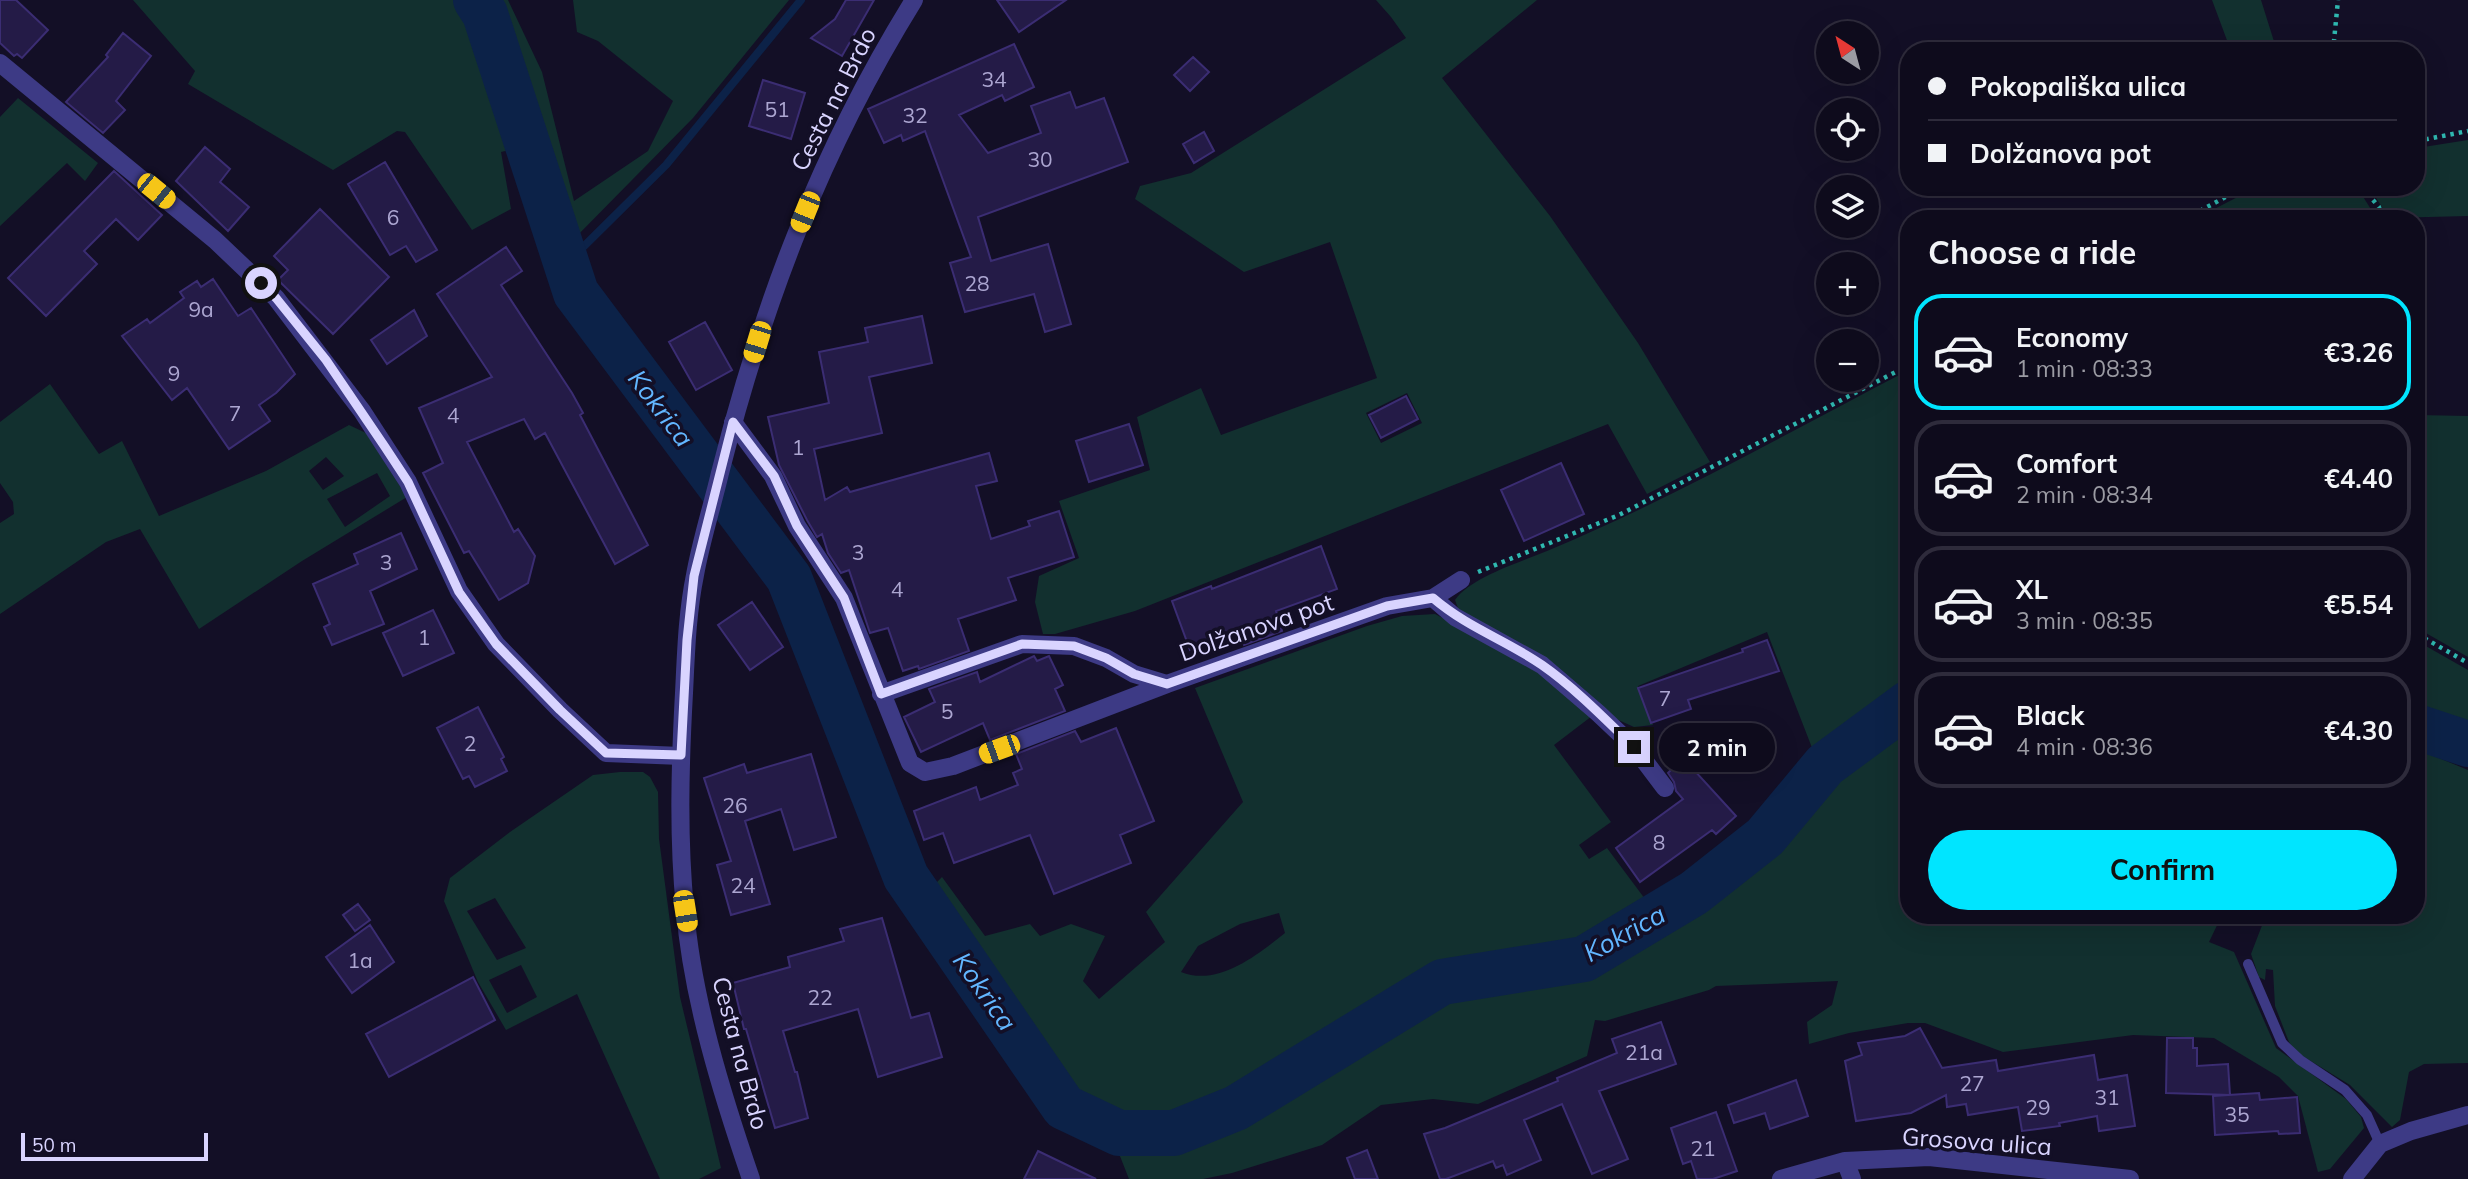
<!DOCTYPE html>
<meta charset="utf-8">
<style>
:root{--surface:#0e0b1c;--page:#1c1929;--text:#f1f3f6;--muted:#9b9ba3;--line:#2e2b3b;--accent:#00e5ff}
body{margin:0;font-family:Mulish,sans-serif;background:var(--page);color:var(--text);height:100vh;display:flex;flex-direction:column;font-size:26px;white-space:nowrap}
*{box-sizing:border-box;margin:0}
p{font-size:23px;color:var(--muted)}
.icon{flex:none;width:38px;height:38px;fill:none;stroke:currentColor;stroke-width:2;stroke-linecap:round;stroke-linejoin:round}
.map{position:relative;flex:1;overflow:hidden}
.drawer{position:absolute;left:1900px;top:210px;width:525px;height:714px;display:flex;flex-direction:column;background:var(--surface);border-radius:28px;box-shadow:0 7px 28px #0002,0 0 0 2px var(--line)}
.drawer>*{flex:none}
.banner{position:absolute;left:1900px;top:42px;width:525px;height:154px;border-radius:28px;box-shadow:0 7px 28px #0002,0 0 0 2px var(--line);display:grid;align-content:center;height:154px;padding:0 28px;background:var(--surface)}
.needle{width:46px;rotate:324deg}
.buttons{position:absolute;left:1816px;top:21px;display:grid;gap:14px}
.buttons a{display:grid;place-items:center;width:63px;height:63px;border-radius:50%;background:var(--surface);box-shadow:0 7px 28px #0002,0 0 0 2px var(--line);font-size:35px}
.scale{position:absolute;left:21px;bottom:18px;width:187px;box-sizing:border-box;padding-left:7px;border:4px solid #d9d4ff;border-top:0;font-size:19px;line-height:24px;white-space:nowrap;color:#d9d4ff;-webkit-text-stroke:5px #130f26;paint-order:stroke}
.end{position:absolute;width:32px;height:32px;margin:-16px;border:9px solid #d9d4ff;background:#111;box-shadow:0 0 0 4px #111}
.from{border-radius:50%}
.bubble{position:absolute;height:49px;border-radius:24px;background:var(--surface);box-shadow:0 7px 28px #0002,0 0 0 2px var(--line);font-size:23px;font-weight:700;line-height:49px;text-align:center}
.car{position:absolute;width:21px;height:42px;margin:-21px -10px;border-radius:9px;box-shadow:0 0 5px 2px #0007;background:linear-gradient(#f5c518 24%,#345 0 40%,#f5c518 0 76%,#345 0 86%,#f5c518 0)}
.banner b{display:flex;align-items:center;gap:24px;height:66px;font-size:26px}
.banner b+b{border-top:2px solid var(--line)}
.banner i{width:18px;height:18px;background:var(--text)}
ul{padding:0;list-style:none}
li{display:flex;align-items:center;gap:21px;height:116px;margin:0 14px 10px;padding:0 14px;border:4px solid var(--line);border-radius:28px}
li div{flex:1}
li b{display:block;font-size:26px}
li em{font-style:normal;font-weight:700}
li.current{border-color:var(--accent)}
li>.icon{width:63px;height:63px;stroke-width:1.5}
h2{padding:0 28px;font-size:32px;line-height:84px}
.cta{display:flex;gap:14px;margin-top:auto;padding:14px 28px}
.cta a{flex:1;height:80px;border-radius:42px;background:var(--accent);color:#111;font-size:28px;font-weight:700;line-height:80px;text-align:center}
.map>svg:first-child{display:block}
.green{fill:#12302f;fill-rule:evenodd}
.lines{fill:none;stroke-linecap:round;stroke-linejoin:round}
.stream{stroke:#0c2248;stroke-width:8}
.river{stroke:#0c2248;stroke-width:46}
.building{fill:#241b47;stroke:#3b2d73;stroke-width:2}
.path{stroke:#2fb8b0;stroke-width:4.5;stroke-dasharray:3.5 5;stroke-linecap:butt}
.service{stroke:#3d3a85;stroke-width:10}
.minor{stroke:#3d3a85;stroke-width:18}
.tertiary{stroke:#3d3a85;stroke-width:18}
.route{stroke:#d9d4ff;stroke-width:9}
.labels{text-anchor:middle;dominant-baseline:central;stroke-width:7;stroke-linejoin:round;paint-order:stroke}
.number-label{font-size:21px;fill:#aca6d1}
.street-label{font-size:24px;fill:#d9d4ff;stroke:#130f26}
.water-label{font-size:26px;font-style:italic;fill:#62b6ff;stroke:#130f26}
</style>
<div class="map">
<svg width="2468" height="1179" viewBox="0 0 2468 1179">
<rect width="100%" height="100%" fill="#130f26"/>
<!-- green -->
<path class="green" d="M133,0H463L475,22L498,76L509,150L501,152L511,209L472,230L405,132L397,131L333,170L188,84L195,71Z
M485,0H508L542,72L574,201L648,151L673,101L598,41L577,32L573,0H789L693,118L571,242C535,164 530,74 485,0Z
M1376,0H1537L1442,78L1550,216L1638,343L1710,462L1647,494L1608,424L1135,611L1055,634H1043L1035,602L1039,576L1079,558L1059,501L1150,470L1137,417L1201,388L1221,435L1377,378L1330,242L1244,272L1135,199L1140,186L1191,173L1406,38L1391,17ZM1407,393L1422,423L1381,443L1366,413Z
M2212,0H2261L2277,51H2231Z
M18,98L98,163L85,181L67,163L0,226V117Z
M2468,140V216L2389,218L2369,187H2417V148Z
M2257,187H2357L2377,219H2195Z
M1909,370V687C1881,700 1838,736 1816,758L1767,632L1638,686L1653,725L1634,727L1614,718L1459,611L1455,600C1471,577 1521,562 1547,551C1672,499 1789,432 1909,370Z
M50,384L99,454L122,441L159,516L266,471L349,425L366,433L407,497L302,561L199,629L140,529L106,542L0,614V523L14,514L13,502L0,483V422ZM326,457L344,476L323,490L309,471ZM377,473L390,496L345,527L327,499Z
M2417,415L2468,416V657L2417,628Z
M1435,614L1526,661L1592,716L1554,745L1611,822L1579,845L1589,859L1607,848L1648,903L1560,952L1472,966L1412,989L1259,1084L1172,1122L1140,1125L1101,1110L1075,1095L1050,1068L1031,1036L985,972L956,924L936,883L942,877L985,936L1030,924L1040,936L1071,924L1105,936L1083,981L1099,999L1165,942L1146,912L1243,802L1195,688L1367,626L1402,616ZM1279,913L1285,933C1257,955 1218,987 1181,972L1198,946L1240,924Z
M2417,641L2468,670V732L2417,716Z
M1909,721V915H2222L2209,942L2234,952L2276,1048L2346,1099L2361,1117L2364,1128L2330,1169L2318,1172L2298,1096L2279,1077L2214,1038L2133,1035L2003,1052L1925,1023H1908L1849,1033L1809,1044L1807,1022L1832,1005L1838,981L1716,986L1709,990L1605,1021L1595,1020L1587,1056L1478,1104L1433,1099L1381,1105L1322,1145L1232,1173L1203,1179H1129L1116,1146L1146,1145L1202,1132L1244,1113L1290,1081L1360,1043L1447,990L1477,980L1529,978L1583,971L1639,943L1754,862L1779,836L1845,759Z
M2417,749L2468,770V1063L2424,1064L2409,1072L2400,1120L2392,1127L2350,1085L2296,1052L2289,1042L2275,1006L2273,970L2266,969L2265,980L2259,977L2251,954L2266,915H2417Z
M620,772H643L650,777L658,792L659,839L680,997L721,1168L699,1179H660L577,994L506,1030L478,982L444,901L450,878L510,832L593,775ZM495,898L526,948L497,960L467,911ZM521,965L537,997L507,1013L489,980Z"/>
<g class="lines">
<!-- stream -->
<path class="stream" d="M566,264L666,165L801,0"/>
<!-- river -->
<path class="river" d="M476,0L485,14L576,293L789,578L906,877L1064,1107L1119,1133H1174L1236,1108L1442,982L1584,959L1694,893L1765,837L1825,765L1909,703
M2417,727L2468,744"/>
</g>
<!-- building -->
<path class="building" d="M0,0H16L48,30L22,58L17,54L14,56L0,43Z
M846,0H874L842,56L811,38L835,19Z
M997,0H1066L1019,32Z
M123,33L151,56L116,101L125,110L103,133L66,102L108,57L106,55Z
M1014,44L1034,87L1005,101L1002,95L959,115L988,153L1041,133L1031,106L1070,92L1076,108L1104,98L1128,162L978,217L991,261L1048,244L1071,324L1045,332L1034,294L965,312L950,263L971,257L925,131L903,141L901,135L884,143L868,109Z
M1193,57L1209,72L1190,91L1174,75Z
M763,80L805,93L791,139L749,126Z
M1204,132L1214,151L1194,163L1183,144Z
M205,147L230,169L220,182L249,207L228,231L176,181Z
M385,162L437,250L416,262L406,246L390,255L348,184Z
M114,171L162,215L138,240L116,219L84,251L97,264L46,316L8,278Z
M320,209L389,277L333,334L278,280L288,270L274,256Z
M506,247L522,271L501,285L572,393L583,413L580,415L648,545L615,564L545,433L535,439L524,419L467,442L514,532L518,529L535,556L528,583L499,600L469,551L464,553L423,473L443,463L419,408L492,377L437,294Z
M213,279L238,316L251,308L295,374L276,393L259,405L270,421L229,449L187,388L172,400L122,336L147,319L150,323L184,298L180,292L197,281L201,287Z
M414,310L427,336L387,364L371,340Z
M922,316L932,363L869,377L882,433L814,449L825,500L847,487L850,492L989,453L997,481L976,486L991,539L1030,526L1028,521L1059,511L1074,557L1008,578L1016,600L958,619L969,651L919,669L918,666L903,671L888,628L870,633L849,570L841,573L828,553L822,534L817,537L807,520L779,465L768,417L829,403L819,352L868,342L865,328Z
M705,322L732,370L696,390L669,342Z
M1406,396L1418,419L1381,438L1369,415Z
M1129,424L1143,465L1089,482L1076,441Z
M1561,463L1584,514L1524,541L1501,490Z
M401,533L417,569L370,591L384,624L332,645L324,627L330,624L313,584L358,564L354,554Z
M1321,546L1337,589L1276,611L1282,631L1244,645L1239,632L1190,650L1172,601L1211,586L1212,589Z
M752,602L783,647L750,670L718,625Z
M433,610L454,653L403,676L383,633Z
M1767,640L1779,671L1688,700L1691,709L1651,723L1638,688L1743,652L1742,649Z
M1034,656L1037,661L1049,656L1063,685L1055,689L1065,711L990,740L983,723L921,752L904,717L935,702L929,689L977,672L980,682Z
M478,707L504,757L501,759L507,771L475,787L469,776L463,779L437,728Z
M1116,728L1154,821L1120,835L1131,863L1054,894L1030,835L954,863L943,833L924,840L914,811L976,787L980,800L1018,785L1013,773L1022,769L1016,754L1075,731L1081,742Z
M811,754L836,837L794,850L781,809L745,821L770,904L731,915L717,865L731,861L704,778L744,764L747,773Z
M1683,758L1736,816L1716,834L1712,830L1640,882L1616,848L1683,799L1676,791L1674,782L1668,773Z
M358,904L370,920L355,931L343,915Z
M882,918L911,1018L929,1013L942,1057L878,1077L858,1009L783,1031L795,1072H797L808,1118L775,1128L746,1029H744L733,983L790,967L788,957L844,941L840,929Z
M370,925L394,962L352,993L326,957Z
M473,977L495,1020L389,1077L366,1034Z
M1661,1022L1676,1064L1599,1091L1628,1159L1592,1174L1562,1104L1524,1120L1541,1160L1507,1175L1503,1165L1496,1168L1493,1161L1446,1179H1440L1424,1134L1445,1128L1558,1081L1557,1078L1617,1053L1612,1039Z
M1920,1028L1942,1068L1996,1060L1998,1071L2094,1055L2098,1080L2127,1075L2135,1126L2099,1131L2097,1116L2059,1123L2060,1126L2022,1131L2018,1107L1968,1115L1966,1104L1947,1107L1946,1095L1911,1113L1856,1121L1845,1061L1862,1055L1858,1043L1905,1036Z
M2167,1038H2193V1048H2197V1066L2228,1064L2230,1095L2166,1093Z
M1796,1080L1808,1116L1770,1129L1765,1113L1734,1123L1728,1105Z
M2259,1093L2260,1100L2297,1097L2300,1133L2279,1134L2278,1131L2215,1135L2213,1096Z
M1716,1112L1737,1171L1713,1179H1697L1691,1161L1683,1164L1671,1128Z
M1367,1150L1378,1179H1355L1347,1158Z
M1038,1151L1096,1179H1024Z"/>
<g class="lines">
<!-- path -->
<path class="path" d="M2333,51L2338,0
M2417,141L2468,131
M2362,187L2379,207L2382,219
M2185,219L2244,187
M1478,572L1619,515L1909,365
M2417,634L2468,663"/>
<!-- service -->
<path class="service" d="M2248,964L2282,1043L2300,1060L2345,1090L2367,1115L2380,1144"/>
<!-- minor -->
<path class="minor" d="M0,63L215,240L276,298L362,411L408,482L459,591L496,644L560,710L606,753L681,756
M733,422L773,476L797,526L844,598L910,763L925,772L953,766L1167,684L1387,606L1433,598L1461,580
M1433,598L1455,617L1542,665L1598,713L1634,747L1665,788
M881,694L1022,644L1074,646L1106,658L1134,674L1167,684
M1845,1161L1852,1179
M1781,1179L1845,1161L1929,1157L2130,1179
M2352,1179L2380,1144L2411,1131L2468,1115"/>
<!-- tertiary -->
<path class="tertiary" d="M751,1179C722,1094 692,998 685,909C678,837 680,765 684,693C686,654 687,614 695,575C701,541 712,507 720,473C763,303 821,150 914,0"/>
</g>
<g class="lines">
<!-- route -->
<path class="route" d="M261,283L276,298L326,360L385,447L408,482L459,592L496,644L560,710L606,753L681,755L687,640L694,576L733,422L774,476L797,526L844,598L881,694L1022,644L1074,646L1106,658L1134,674L1167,684L1387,606L1433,598C1468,628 1506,640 1542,665C1575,688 1605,719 1634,747"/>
</g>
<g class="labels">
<!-- number labels -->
<g class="number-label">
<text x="994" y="79">34</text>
<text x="777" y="109">51</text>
<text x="915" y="115">32</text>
<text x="1040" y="159">30</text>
<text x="393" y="217">6</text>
<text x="977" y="283">28</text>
<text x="201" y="309">9a</text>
<text x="174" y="373">9</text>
<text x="235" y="413">7</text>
<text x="453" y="415">4</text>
<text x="798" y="447">1</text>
<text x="858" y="552">3</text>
<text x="386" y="562">3</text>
<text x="897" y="589">4</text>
<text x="424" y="637">1</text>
<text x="1665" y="698">7</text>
<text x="947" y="711">5</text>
<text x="470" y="743">2</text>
<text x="735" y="805">26</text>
<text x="1659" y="842">8</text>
<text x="743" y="885">24</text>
<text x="360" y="960">1a</text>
<text x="820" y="997">22</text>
<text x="1644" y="1052">21a</text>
<text x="1972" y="1083">27</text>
<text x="2107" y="1097">31</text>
<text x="2038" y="1107">29</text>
<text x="2237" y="1114">35</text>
<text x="1703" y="1148">21</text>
</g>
<!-- street labels -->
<g class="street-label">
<text transform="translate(833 99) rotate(-63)">Cesta na Brdo</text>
<text transform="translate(1256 627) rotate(-19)">Dolžanova pot</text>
<text transform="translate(741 1053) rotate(75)">Cesta na Brdo</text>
<text transform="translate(1977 1141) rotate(4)">Grosova ulica</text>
</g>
<!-- water labels -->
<g class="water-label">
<text transform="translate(661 408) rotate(53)">Kokrica</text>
<text transform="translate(1624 933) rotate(-29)">Kokrica</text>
<text transform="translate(985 991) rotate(55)">Kokrica</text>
</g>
</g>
</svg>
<div class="buttons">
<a><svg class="needle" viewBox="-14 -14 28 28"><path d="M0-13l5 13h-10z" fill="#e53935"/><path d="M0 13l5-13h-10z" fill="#9b9ba3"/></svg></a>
<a><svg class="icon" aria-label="locate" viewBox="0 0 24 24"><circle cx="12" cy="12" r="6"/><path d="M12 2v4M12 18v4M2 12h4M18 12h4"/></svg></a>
<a><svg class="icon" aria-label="layers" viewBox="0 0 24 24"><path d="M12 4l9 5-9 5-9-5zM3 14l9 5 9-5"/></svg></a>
<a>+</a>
<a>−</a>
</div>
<div class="scale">50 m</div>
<i class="end from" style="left:261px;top:283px"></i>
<i class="end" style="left:1634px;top:747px"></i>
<div class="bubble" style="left:1659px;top:723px;width:116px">2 min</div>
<i class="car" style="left:156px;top:191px;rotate:129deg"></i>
<i class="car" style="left:805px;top:212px;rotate:202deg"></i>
<i class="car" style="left:757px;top:342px;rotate:197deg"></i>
<i class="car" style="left:999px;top:749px;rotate:250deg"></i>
<i class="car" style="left:685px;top:911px;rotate:171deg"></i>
<div class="banner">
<b><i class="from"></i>Pokopališka ulica</b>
<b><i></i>Dolžanova pot</b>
</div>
<section class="drawer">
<h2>Choose a ride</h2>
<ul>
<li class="current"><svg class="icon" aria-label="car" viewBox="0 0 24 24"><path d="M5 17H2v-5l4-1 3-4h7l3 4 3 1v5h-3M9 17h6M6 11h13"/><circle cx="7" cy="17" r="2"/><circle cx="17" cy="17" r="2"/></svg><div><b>Economy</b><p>1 min · 08:33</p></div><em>€3.26</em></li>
<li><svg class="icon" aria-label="car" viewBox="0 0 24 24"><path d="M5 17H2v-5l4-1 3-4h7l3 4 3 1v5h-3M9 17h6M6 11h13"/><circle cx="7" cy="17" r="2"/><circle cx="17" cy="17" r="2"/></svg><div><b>Comfort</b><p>2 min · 08:34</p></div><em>€4.40</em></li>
<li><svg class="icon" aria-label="car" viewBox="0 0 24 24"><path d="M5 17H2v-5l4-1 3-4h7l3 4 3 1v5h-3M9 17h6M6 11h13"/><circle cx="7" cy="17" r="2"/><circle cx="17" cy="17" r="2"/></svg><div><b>XL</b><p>3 min · 08:35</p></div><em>€5.54</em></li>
<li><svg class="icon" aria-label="car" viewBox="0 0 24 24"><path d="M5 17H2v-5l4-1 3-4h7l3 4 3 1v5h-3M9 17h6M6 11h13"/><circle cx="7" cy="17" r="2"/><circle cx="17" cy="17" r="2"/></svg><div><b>Black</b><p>4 min · 08:36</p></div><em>€4.30</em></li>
</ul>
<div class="cta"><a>Confirm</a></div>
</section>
</div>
